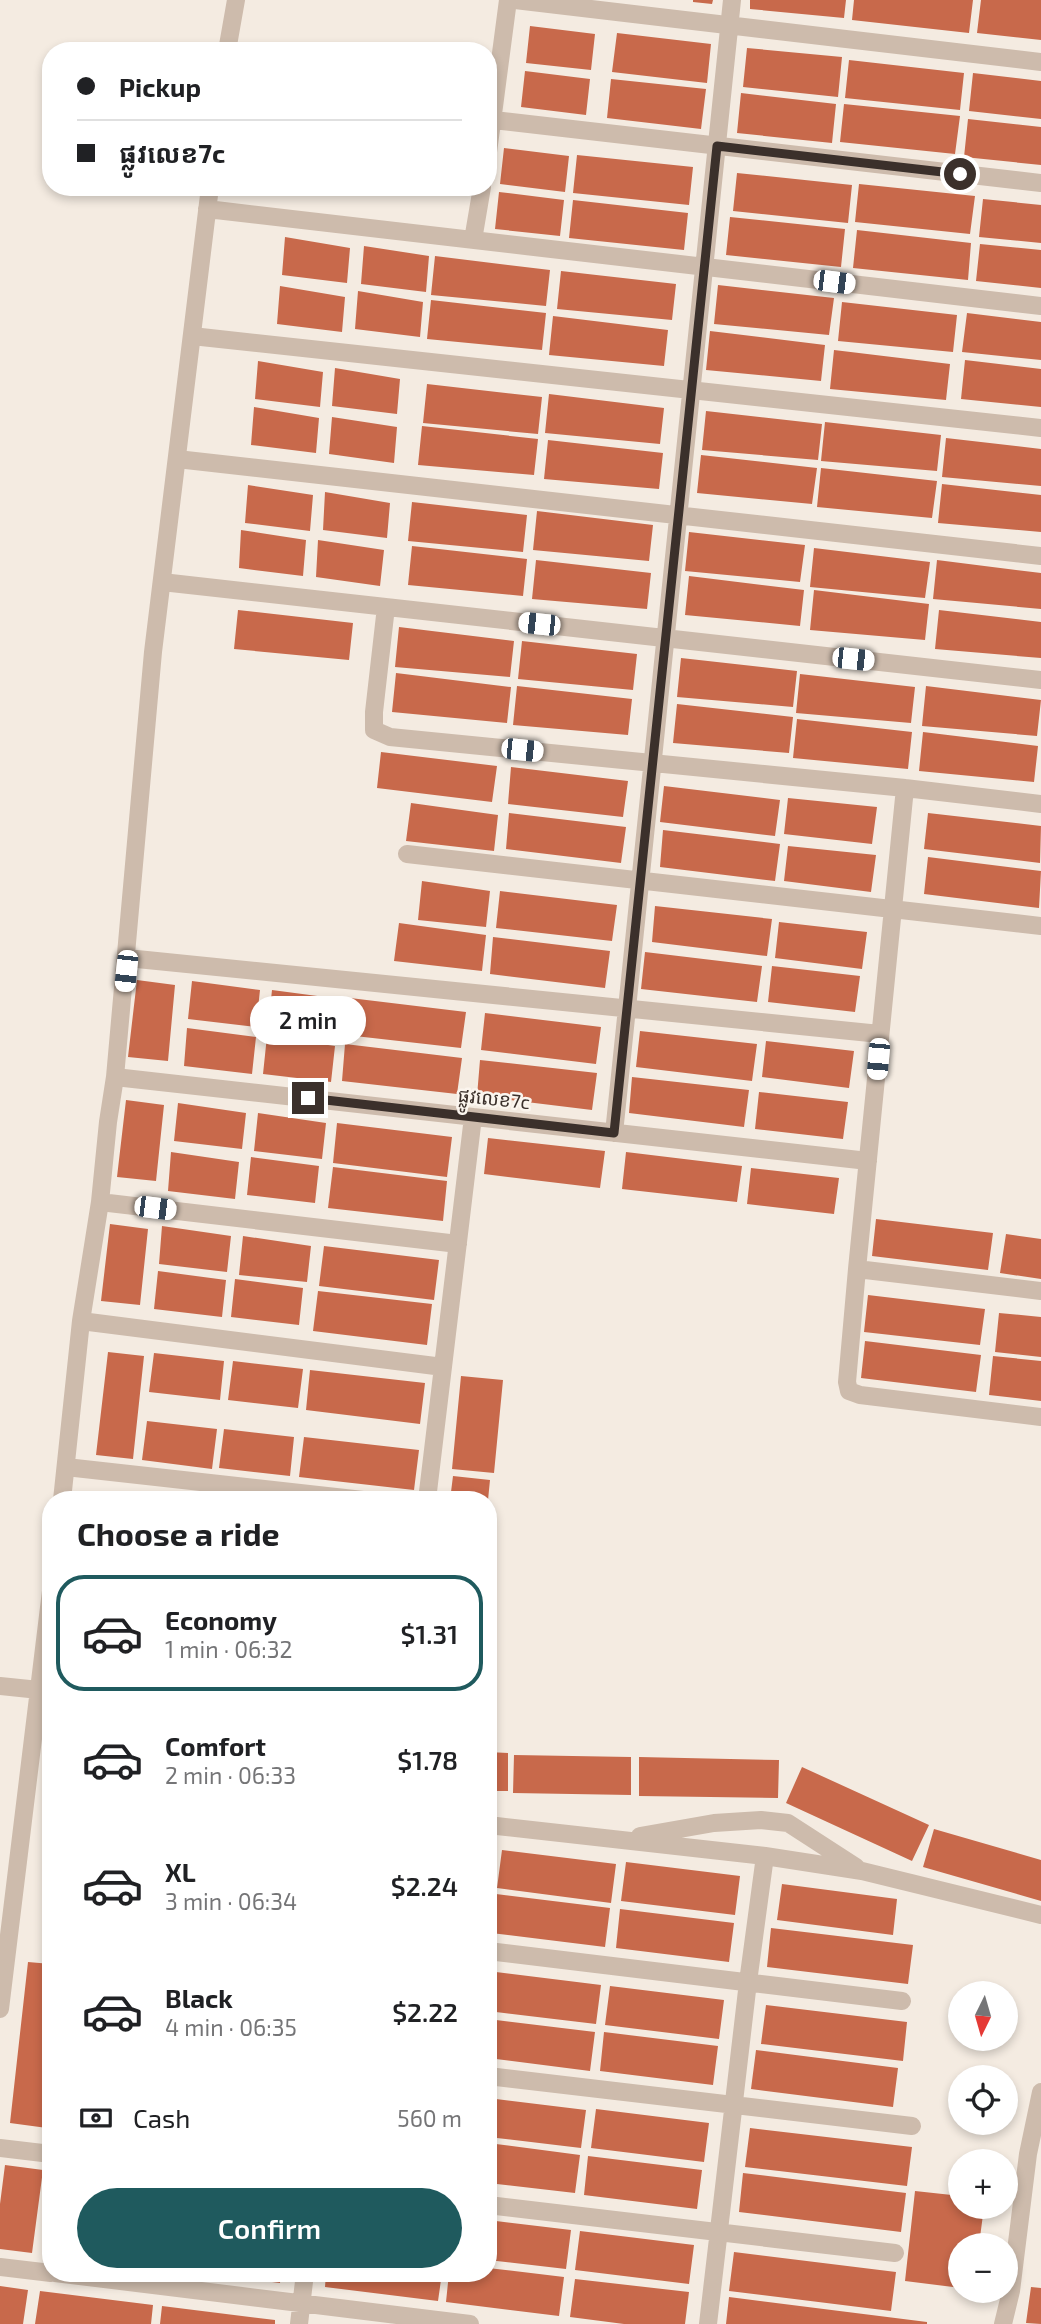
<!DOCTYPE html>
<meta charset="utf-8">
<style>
:root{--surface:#fff;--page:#f6f6f6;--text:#202124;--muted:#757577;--line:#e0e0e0;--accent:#1f5a5e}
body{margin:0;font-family:"Exo 2","Noto Sans Khmer",sans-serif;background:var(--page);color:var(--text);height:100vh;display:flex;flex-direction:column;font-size:26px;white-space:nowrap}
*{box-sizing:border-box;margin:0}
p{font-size:23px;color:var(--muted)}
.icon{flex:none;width:38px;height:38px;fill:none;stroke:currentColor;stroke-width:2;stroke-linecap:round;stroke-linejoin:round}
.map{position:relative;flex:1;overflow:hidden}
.drawer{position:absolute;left:42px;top:1491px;width:455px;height:791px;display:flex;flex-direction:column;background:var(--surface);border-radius:28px;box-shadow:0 4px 10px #0003}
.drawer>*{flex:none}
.banner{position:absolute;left:42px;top:42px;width:455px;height:154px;border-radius:28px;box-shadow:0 4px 10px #0003;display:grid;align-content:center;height:154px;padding:0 35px;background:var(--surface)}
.needle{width:46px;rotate:185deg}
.tools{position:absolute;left:948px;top:1981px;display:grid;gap:14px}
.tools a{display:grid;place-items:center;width:70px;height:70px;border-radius:50%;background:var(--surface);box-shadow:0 4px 10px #0003;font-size:35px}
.end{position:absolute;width:32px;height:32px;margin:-16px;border:9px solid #3b302b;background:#fff;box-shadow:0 0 0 4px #fff}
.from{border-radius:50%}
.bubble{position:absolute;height:49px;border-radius:24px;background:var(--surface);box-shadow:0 4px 10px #0003;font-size:23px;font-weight:600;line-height:49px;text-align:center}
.car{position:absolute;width:21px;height:42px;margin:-21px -10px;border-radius:9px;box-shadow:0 0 5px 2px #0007;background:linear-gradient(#fff 24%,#345 0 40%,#fff 0 76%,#345 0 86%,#fff 0)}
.banner b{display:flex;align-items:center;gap:24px;height:66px;font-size:26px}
.banner b+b{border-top:2px solid var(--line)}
.banner i{width:18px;height:18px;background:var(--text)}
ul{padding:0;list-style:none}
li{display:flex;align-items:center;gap:21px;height:116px;margin:0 14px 10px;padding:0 21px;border:4px solid transparent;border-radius:28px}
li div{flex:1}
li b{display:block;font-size:26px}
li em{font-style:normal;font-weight:600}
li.on{border-color:var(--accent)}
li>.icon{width:63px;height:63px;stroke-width:1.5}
h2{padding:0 35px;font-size:32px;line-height:84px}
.pay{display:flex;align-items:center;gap:18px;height:77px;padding:0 35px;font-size:26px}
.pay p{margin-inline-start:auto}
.action{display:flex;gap:14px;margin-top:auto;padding:14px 35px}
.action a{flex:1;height:80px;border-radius:42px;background:var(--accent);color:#fff;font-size:28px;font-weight:600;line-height:80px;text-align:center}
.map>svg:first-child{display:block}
.building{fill:#c8694b}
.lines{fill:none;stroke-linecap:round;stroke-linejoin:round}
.street{stroke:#cdbbac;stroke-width:18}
.route{stroke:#3b302b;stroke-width:9}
.labels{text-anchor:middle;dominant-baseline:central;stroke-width:5;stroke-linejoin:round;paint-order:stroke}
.street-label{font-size:19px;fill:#3b302b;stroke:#fbf5ee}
</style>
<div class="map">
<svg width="1041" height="2324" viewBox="0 0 1041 2324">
<rect width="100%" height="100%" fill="#f4ebe1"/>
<!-- building -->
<path class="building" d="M693,0H713L712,4L693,2Z
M750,0H846L844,18L750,9Z
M854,0H973L969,33L852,20Z
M981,0H1041V40L977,33Z
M530,26L595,34L591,70L526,63Z
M617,33L711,44L707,83L612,72Z
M747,48L842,57L838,97L743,87Z
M849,60L964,73L960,110L845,98Z
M525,71L590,79L586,115L521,107Z
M973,73L1041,81V119L969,111Z
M611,79L706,89L701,129L607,118Z
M741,93L836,104L832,143L737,133Z
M844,104L960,116L955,154L840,142Z
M968,119L1041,127V165L964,157Z
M504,148L569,156L565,192L500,184Z
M577,155L693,167L689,205L573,193Z
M737,173L852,185L848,223L733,211Z
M859,184L975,196L970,234L855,222Z
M499,192L564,200L560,236L495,229Z
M983,199L1041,205V243L979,237Z
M573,200L688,213L684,250L569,238Z
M730,217L845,229L841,267L726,255Z
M857,230L971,243L968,280L853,268Z
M285,237L350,248L347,283L282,275Z
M980,244L1041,250V288L976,281Z
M364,246L429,256L426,292L361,284Z
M435,256L550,270L546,306L431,295Z
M561,271L676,284L672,320L557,309Z
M718,285L834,298L829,335L714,324Z
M280,286L345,297L342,332L277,324Z
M358,291L423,302L420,337L355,329Z
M431,300L546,313L542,350L427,339Z
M842,302L957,315L953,352L838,341Z
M967,313L1041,322V360L962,352Z
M553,316L668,330L664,366L549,355Z
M710,331L825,345L821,381L706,370Z
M834,350L950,364L946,400L830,389Z
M965,360L1041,369V407L961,399Z
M258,361L323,372L320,407L255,399Z
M335,368L400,379L397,414L332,406Z
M427,384L542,397L538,434L423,423Z
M549,394L664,408L660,444L545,433Z
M254,407L319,418L316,453L251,445Z
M706,411L822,424L818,460L702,450Z
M332,417L397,427L394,463L329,454Z
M825,422L941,435L937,471L821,461Z
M422,426L538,439L534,475L418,465Z
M946,438L1041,449V486L942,477Z
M548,440L663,453L659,489L544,479Z
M701,455L817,468L812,504L697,493Z
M821,468L937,481L932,518L817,507Z
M942,484L1041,495V532L938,523Z
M248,485L313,495L310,531L245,523Z
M325,492L390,503L387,538L323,530Z
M412,502L527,515L523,552L408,541Z
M537,511L653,525L649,561L533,550Z
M241,530L306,540L303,576L239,568Z
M689,532L805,545L800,582L685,571Z
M318,540L384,550L380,586L316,577Z
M412,546L527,559L523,596L408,585Z
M814,548L930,562L925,598L810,587Z
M536,560L651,573L647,609L532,599Z
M937,560L1041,573V609L933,599Z
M689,576L804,590L800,626L685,615Z
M814,590L929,604L925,640L810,630Z
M238,610L353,623L349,660L234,649Z
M939,610L1041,622V658L935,649Z
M399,627L514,641L510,677L395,667Z
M522,641L637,654L633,690L518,679Z
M681,658L797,671L793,707L677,697Z
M396,673L511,687L507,723L392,712Z
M800,674L915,687L911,723L796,713Z
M517,686L632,699L628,735L513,725Z
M926,686L1041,700L1037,736L922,726Z
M677,704L793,717L789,753L673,743Z
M797,719L912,732L908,769L793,758Z
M923,732L1038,746L1034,782L919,771Z
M381,752L497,766L492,802L377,788Z
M511,767L628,781L623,817L508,804Z
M664,786L780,800L775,836L660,822Z
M788,798L877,807L872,844L784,834Z
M411,803L498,815L494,851L406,841Z
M509,813L626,827L621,863L506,849Z
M928,813L1041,826L1040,863L924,849Z
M663,830L780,844L775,881L660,867Z
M788,846L876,855L871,892L784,881Z
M928,857L1041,871L1039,908L924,894Z
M422,881L490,891L486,927L418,920Z
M500,891L617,905L612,941L496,928Z
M655,906L772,919L767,956L652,942Z
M779,922L867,932L862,969L775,958Z
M399,923L486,935L482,971L394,961Z
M493,937L610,951L605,988L490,974Z
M645,952L762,966L757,1002L641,989Z
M772,966L860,976L855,1012L768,1002Z
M137,980L175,985L168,1061L128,1057Z
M192,981L260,990L256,1027L188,1019Z
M272,990L340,999L336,1036L268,1028Z
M350,998L466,1012L461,1048L346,1035Z
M485,1013L601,1027L596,1064L481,1050Z
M187,1028L256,1037L252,1074L184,1066Z
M640,1031L757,1044L752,1081L636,1067Z
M267,1036L335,1046L331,1082L263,1074Z
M766,1041L854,1051L849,1088L762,1077Z
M345,1044L462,1058L457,1094L342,1081Z
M480,1060L597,1073L592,1110L477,1096Z
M632,1077L749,1090L744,1127L629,1113Z
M759,1092L848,1102L843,1139L755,1129Z
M126,1100L164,1105L156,1181L117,1177Z
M178,1103L246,1113L242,1149L174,1141Z
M258,1113L326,1123L322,1159L254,1151Z
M337,1123L452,1137L447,1177L333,1163Z
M488,1138L605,1151L600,1188L484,1174Z
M171,1152L239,1162L235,1199L168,1191Z
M626,1152L742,1166L737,1202L622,1189Z
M251,1157L319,1166L315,1203L247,1195Z
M333,1167L447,1181L443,1221L328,1208Z
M751,1168L839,1178L834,1214L747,1204Z
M876,1219L993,1233L988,1270L872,1256Z
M110,1224L148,1229L140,1305L101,1301Z
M162,1226L231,1236L227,1272L159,1264Z
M1006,1234L1041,1239V1279L1000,1273Z
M243,1236L311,1246L307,1282L239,1275Z
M324,1246L439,1260L434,1300L319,1286Z
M158,1271L226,1280L222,1317L154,1309Z
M235,1279L303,1288L299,1325L231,1317Z
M318,1291L432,1304L427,1345L313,1331Z
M868,1295L985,1309L980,1345L864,1332Z
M999,1313L1041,1317V1357L995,1352Z
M865,1341L981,1355L976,1392L861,1378Z
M108,1352L144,1356L133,1459L96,1455Z
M154,1353L224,1361L220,1400L149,1392Z
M993,1356L1041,1361V1401L989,1395Z
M233,1361L303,1369L298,1408L228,1400Z
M310,1370L425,1383L420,1424L306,1410Z
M461,1376L503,1380L494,1473L452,1469Z
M147,1421L217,1429L212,1469L142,1460Z
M224,1429L294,1437L290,1476L219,1468Z
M304,1437L419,1450L414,1490L299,1477Z
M453,1476L490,1480L488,1500H450Z
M90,1495L119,1498L118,1500H89Z
M488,1752L508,1753V1791H488Z
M514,1755L631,1757V1795L513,1793Z
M639,1757L779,1760L778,1798L639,1796Z
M802,1767L929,1825L912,1861L786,1803Z
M934,1829L1041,1860V1901L923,1867Z
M488,1848H492L490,1867H488Z
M502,1850L616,1864L611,1903L497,1888Z
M626,1862L740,1876L735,1915L621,1901Z
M782,1884L897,1899L893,1935L777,1920Z
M496,1894L610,1908L605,1947L491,1933Z
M620,1909L734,1923L729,1962L616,1948Z
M771,1928L913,1945L908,1984L767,1967Z
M28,1962L51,1964V2098L47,2128L10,2123Z
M488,1971L601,1985L596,2024L488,2011Z
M610,1986L724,2000L719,2039L605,2025Z
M766,2005L907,2022L903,2061L761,2044Z
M488,2019L595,2032L590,2071L488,2058Z
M604,2032L718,2046L713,2085L600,2071Z
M756,2050L898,2068L893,2107L751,2089Z
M488,2098L586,2110L581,2148L488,2137Z
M596,2109L709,2123L704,2162L591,2148Z
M750,2128L912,2147L907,2186L745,2167Z
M488,2143L580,2155L575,2193L488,2183Z
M588,2156L702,2170L697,2209L584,2195Z
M5,2165L43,2170L32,2253L0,2249V2204Z
M743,2173L906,2193L901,2232L739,2212Z
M915,2191L961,2196V2207H984L979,2245H961V2288L905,2281Z
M49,2214H51V2252H44Z
M488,2220L571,2230L566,2269L488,2260Z
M580,2231L694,2245L689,2284L575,2270Z
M734,2252L896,2272L891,2311L729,2291Z
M488,2268L564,2277L559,2316L446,2302L449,2273H488Z
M217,2273H281L280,2283L217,2275Z
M326,2273H442L438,2301L325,2287Z
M575,2279L689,2292L685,2324H624L570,2317Z
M0,2286L28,2290L23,2324H0Z
M1031,2287L1041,2288V2324L1026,2323Z
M40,2291L153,2305L151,2324H35Z
M729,2297L927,2322V2324H726Z
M162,2306L275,2320V2324H160Z"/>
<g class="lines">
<!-- street -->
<path class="street" d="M515,0L1041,62
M227,51L236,0
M494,120L1041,183
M488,152L508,0
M207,209L1041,306
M473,240L482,187
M192,336L1041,428
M177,459L1041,556
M162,582L1041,680
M386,607L374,712V730L390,737L905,788L1041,804
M905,788L857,1269L1041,1291
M407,854L1041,926
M127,958L880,1034
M115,1077L868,1161
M614,1133L732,0
M100,1202L458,1244
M857,1269L847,1382L849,1391L860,1395L1041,1417
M81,1321L443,1367
M66,1467L363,1500
M62,1500L81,1321L100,1202L108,1122L115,1077L153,652L210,187
M427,1500L473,1117
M0,1686L39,1690
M488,1825L765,1856L862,1871L1041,1915
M640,1836L714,1823L761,1820L788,1823L856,1867
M488,1951L902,2001
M0,2009L51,1591
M488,2076L912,2126
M0,2148L51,2154
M488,2205L895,2253
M0,2267L51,2273
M55,2273L470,2324
M299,2324L305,2273
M708,2324L748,1982L765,1856
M1003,2324L1011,2291L1028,2154L1041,2092"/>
</g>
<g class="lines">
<!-- route -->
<path class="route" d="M308,1098L614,1133L717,146L960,174"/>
</g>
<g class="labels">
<!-- street labels -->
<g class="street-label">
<text transform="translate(494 1098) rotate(6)">ផ្លូវលេខ7c</text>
</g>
</g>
</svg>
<div class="tools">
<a><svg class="needle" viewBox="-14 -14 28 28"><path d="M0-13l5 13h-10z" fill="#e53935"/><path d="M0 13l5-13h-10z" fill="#757577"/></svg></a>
<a><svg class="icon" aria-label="locate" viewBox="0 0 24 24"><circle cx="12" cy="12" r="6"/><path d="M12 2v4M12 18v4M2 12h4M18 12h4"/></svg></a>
<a>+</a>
<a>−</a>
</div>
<i class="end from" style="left:960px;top:174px"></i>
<i class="end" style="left:308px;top:1098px"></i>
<div class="bubble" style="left:250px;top:996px;width:116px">2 min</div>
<i class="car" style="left:834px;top:282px;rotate:97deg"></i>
<i class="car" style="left:539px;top:624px;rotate:276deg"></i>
<i class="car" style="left:853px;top:659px;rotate:96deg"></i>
<i class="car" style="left:522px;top:750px;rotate:96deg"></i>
<i class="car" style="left:126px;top:971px;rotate:186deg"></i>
<i class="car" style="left:878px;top:1059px;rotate:185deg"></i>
<i class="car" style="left:155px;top:1208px;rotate:97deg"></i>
<div class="banner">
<b><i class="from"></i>Pickup</b>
<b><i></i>ផ្លូវលេខ7c</b>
</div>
<section class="drawer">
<h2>Choose a ride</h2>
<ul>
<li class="on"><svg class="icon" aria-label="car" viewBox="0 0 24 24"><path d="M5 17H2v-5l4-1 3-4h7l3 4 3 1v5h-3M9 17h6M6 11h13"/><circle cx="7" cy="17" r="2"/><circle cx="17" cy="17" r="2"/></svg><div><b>Economy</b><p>1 min · 06:32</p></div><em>$1.31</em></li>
<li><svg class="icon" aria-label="car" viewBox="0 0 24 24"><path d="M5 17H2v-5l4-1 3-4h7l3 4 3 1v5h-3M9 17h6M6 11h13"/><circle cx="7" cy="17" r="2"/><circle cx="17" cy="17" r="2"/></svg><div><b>Comfort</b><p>2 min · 06:33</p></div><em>$1.78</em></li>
<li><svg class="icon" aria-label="car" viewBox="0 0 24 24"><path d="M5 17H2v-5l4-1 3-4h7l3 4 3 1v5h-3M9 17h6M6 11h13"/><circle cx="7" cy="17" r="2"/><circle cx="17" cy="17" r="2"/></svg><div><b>XL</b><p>3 min · 06:34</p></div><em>$2.24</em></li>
<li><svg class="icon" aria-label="car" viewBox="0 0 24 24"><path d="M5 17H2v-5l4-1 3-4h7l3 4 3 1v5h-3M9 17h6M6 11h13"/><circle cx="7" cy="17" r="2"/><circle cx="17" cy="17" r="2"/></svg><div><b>Black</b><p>4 min · 06:35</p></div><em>$2.22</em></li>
</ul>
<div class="pay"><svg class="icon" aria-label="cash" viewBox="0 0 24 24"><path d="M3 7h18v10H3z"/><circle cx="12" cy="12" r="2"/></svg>Cash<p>560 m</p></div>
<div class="action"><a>Confirm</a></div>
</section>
</div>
